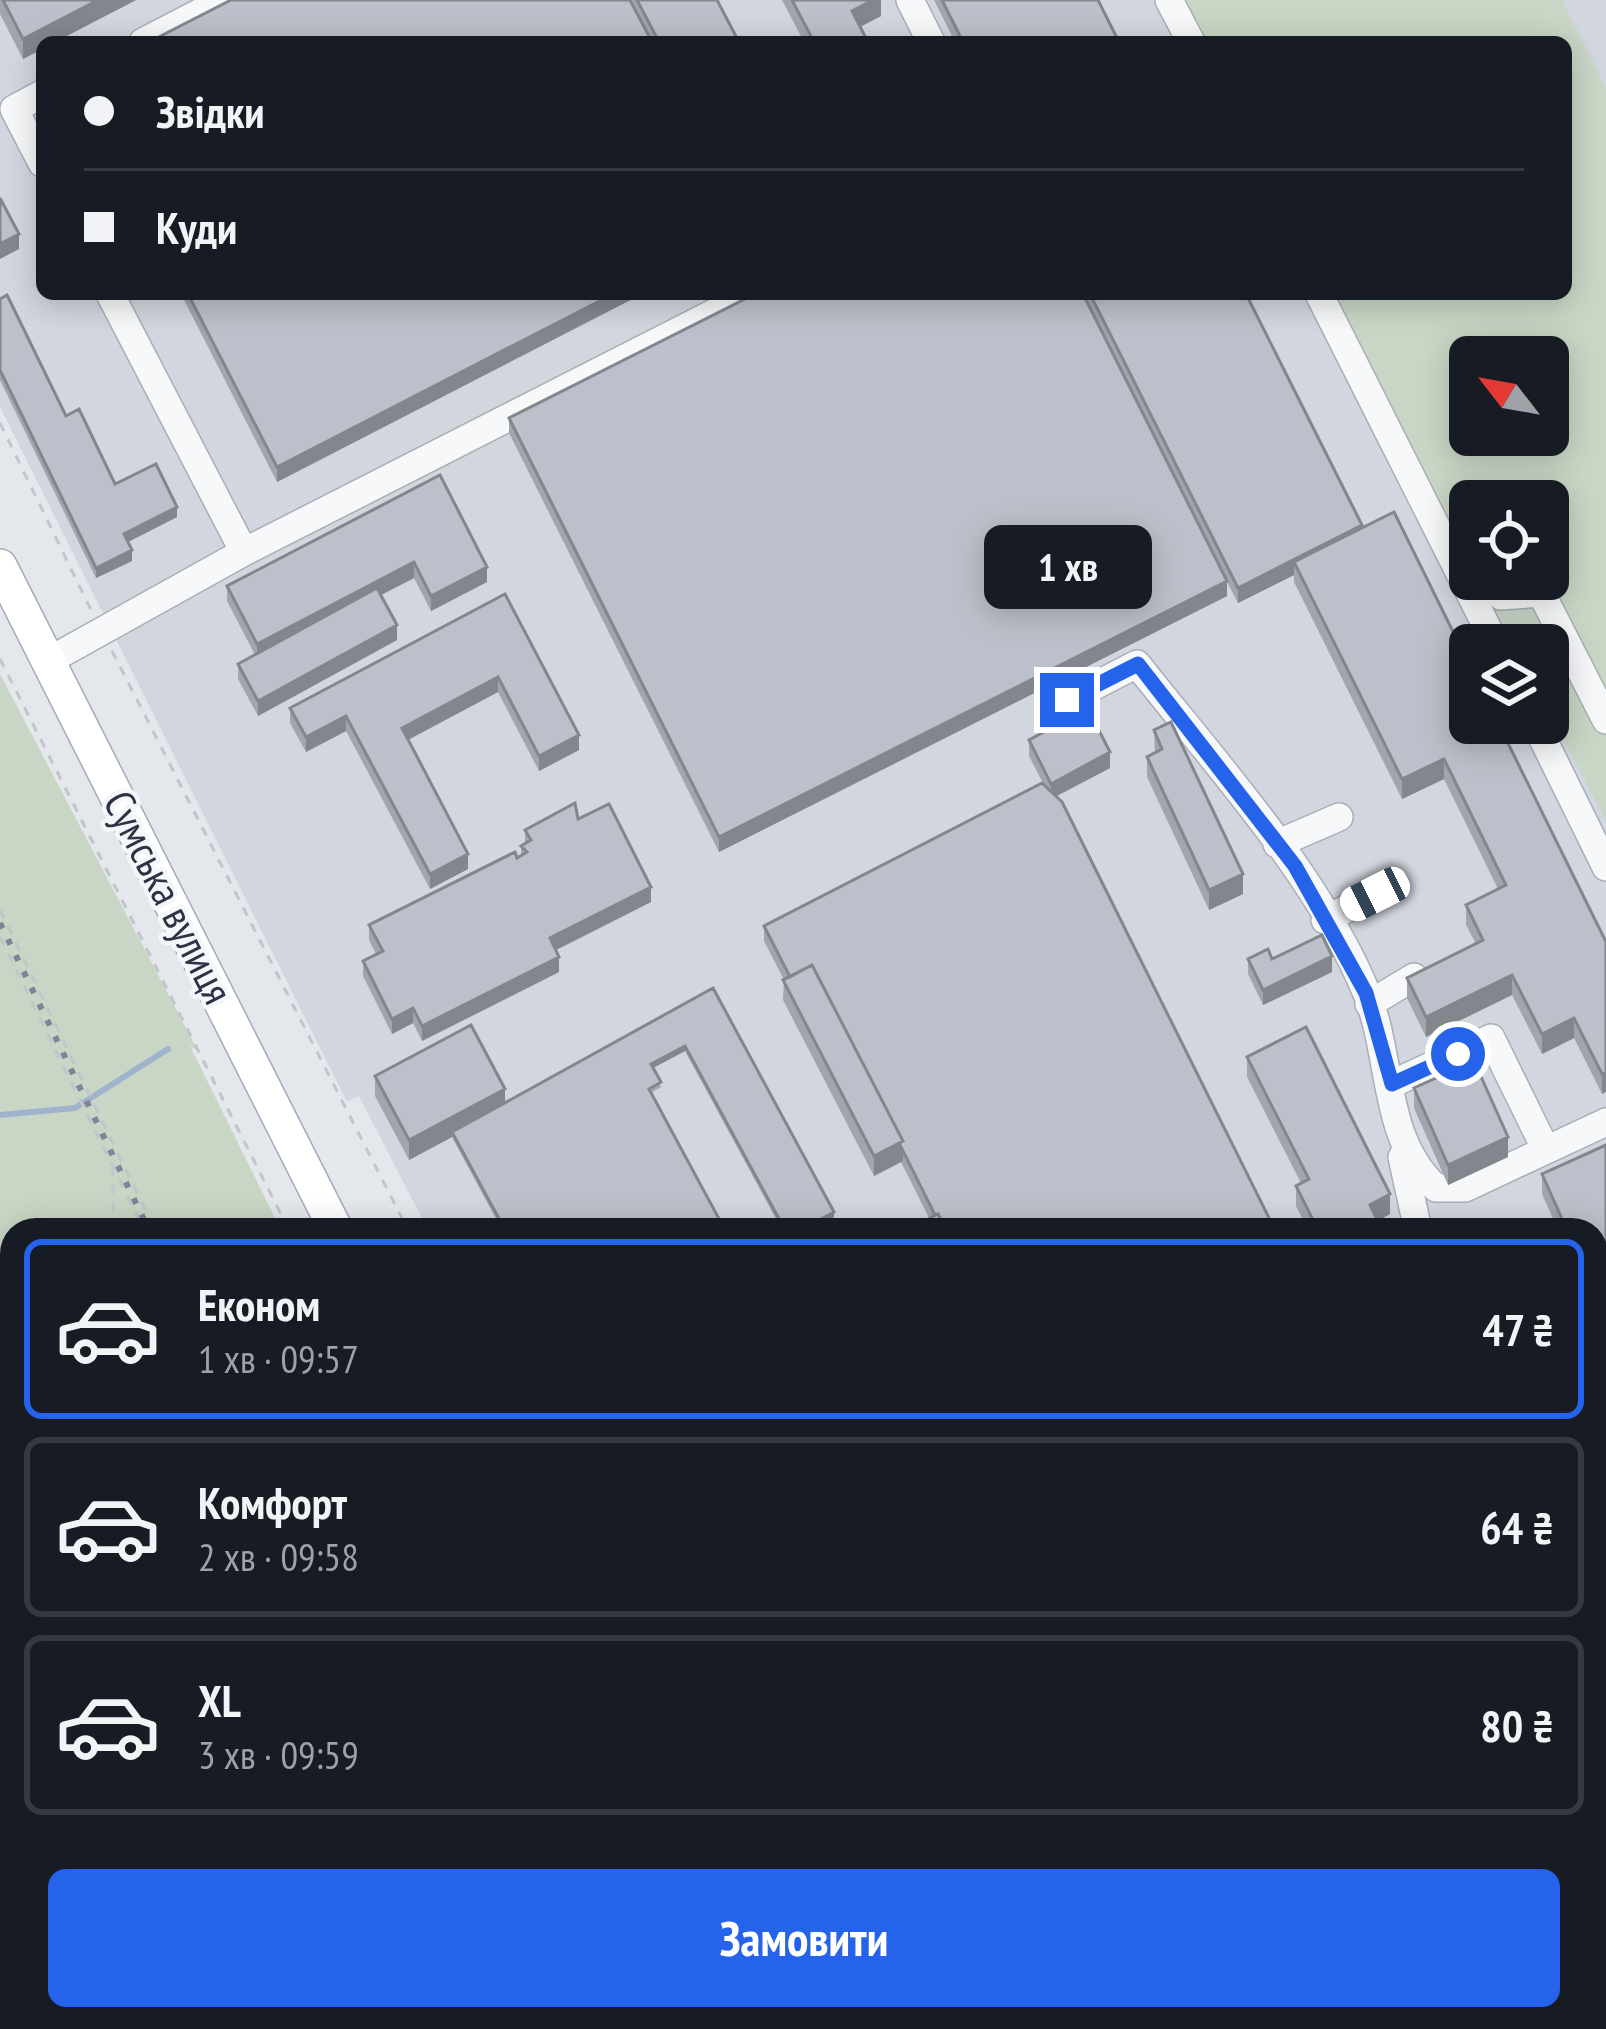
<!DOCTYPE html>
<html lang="uk">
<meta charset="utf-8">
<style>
:root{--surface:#171b24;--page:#242831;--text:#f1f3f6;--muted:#9ea1a6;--line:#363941;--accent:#2563eb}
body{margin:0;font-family:"PT Sans Narrow",sans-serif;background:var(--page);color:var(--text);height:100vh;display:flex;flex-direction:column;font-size:45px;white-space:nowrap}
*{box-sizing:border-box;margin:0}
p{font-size:39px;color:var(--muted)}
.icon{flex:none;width:66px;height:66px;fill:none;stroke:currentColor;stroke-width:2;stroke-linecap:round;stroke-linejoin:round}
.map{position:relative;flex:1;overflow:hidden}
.sheet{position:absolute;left:0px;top:1218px;width:1608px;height:813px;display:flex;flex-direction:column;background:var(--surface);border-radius:36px 36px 0 0;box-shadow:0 6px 30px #0003}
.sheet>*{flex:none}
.hud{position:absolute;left:36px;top:36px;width:1536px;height:264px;border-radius:18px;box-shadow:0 6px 30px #0003;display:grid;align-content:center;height:264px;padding:0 48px;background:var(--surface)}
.needle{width:78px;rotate:301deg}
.buttons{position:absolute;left:1449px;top:336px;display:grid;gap:24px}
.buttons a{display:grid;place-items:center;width:120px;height:120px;border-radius:18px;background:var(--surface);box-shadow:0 6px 30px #0003;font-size:60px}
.end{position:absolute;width:54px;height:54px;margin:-27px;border:15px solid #2563eb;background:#fff;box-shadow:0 0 0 6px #fff}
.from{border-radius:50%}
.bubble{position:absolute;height:84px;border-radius:18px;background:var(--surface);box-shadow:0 6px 30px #0003;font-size:39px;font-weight:700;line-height:84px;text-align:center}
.car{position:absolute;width:36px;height:72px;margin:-36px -18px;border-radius:15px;box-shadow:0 0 9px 3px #0007;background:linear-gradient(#fff 24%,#345 0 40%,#fff 0 76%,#345 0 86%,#fff 0)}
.hud b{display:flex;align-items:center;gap:42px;height:114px;font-size:45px}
.hud b+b{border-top:3px solid var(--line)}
.hud i{width:30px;height:30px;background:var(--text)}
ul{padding:21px 0 0;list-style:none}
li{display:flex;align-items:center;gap:36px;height:180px;margin:0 24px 18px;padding:0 24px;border:6px solid var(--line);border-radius:18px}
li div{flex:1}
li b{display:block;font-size:45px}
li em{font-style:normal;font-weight:700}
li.active{border-color:var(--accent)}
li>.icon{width:108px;height:108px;stroke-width:1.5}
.action{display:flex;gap:24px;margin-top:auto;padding:24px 48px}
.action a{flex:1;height:138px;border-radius:18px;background:var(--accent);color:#fff;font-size:48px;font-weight:700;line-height:138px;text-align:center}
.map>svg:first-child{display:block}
.built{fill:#d2d6de;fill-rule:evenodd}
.green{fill:#c9d6c5;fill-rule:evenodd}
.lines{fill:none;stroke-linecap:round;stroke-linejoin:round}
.stream{stroke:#9fb4cc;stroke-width:6}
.minor-casing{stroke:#a9aeb7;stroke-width:30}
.major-casing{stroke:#a3abb8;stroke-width:36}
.path{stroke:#c2c5cb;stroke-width:3;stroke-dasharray:9 9;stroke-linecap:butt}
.minor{stroke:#f7f8fa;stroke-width:27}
.major{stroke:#fff;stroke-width:33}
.rail{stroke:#7d8696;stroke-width:6;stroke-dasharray:6 12;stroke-linecap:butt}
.wall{fill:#a1a5ae}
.shaded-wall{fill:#83868d}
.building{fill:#bbc0ca;stroke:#83868d;stroke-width:3}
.route{stroke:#2563eb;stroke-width:15}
.labels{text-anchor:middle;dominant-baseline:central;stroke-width:9;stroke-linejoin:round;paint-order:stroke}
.street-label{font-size:42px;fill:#2b3445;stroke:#f4f6f9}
</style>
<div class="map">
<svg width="1606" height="2029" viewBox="0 0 1606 2029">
<rect width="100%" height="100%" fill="#e4e7ec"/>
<!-- built -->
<path class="built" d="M0,0H1606V2029H835L830,2019H1596V1230H428L359,1096L347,1102L0,407ZM42,42H1566V294H42ZM1470,357H1548V435H1470ZM1470,501H1548V579H1470ZM1470,645H1548V723H1470Z"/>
<!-- green -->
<path class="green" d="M1181,0H1562L1606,89V821L1548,708V645H1515L1480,579H1548V501H1470V559L1331,294H1566V42H1202ZM1470,357H1548V435H1470Z
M0,674L198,1051L190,1046L281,1230H12V1725L0,1731Z
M12,1804V2019H658L660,2029H0V1810Z"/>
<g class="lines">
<!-- stream -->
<path class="stream" d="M0,1115L75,1108L168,1049"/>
<!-- minor casing -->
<g class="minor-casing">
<path id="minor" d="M910,0L931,42
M1169,0L1191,42
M143,42L224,0
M42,94L14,109L42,163
M1319,294L1496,645
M244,552L751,294
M1492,579L1501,596L1541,593
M1534,579L1606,720
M50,660L244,552L110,294
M1067,700L1137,664C1215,763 1320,878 1367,994C1393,1060 1382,1138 1436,1188H1465L1606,1122
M1535,723L1606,867
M1277,844L1339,817
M1325,920L1375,894
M1369,1004L1414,977
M1392,1084L1491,1038L1546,1150
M1402,1157L1418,1230
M1596,1603L1606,1600
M556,2019L560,2029"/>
</g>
<!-- major casing -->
<g class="major-casing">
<path id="major" d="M0,566L336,1230
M0,1761L12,1756
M723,2019L728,2029"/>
</g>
<!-- path -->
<path class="path" d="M0,423L91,610
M112,651L408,1230
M0,659L289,1230
M0,910L155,1230
M0,937L144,1230
M113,1230V1166
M0,1403L12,1396
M0,1799L12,1793
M684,2019L689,2029
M805,2019L810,2029"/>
<!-- minor -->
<use href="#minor" class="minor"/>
<!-- major -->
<use href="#major" class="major"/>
<!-- rail -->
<path class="rail" d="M0,923L149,1230
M428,2019L432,2029"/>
</g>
<!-- wall -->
<path class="wall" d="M0,0H136L55,42H42V49L23,59L0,14Z
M231,0H717L739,42H149Z
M782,0H881V16L860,27L868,42H804Z
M934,0H1098L1119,42H955Z
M181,294H642L277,482Z
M755,294H1246L1362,528L1606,942L1602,1094L1574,1038L1542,1054L1512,995L1426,1037L1407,998V978L1476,944L1466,925V905L1498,889L1444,779L1402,799L1294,582V575L1238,603L1227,582V596L719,852L509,433V418Z
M0,299L66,416L115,484L177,517L128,542L132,561L96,578L0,380Z
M440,475L487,582L431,611L414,578L380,595L397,640L258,716L238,679V664L255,655L227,601V586Z
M505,594L579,750L539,771L498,692L408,740L468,869L430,889L346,731L306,752L290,723V708Z
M1154,730L1243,894L1209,910L1147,777V757L1155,753Z
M1029,740L1110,768L1056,796L1275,1230H912V1227L929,1218L901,1162L874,1176L783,1000L784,980L764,941V926L1044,785L1029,756Z
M578,819L651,902L556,950L559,972L422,1041L413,1023L392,1034L363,976V961L376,954L369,940V925L521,856V846L525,843V830Z
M1248,959L1332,972L1263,1005L1248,974Z
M713,988L834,1217L810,1230H782L685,1051L653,1068L661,1087L651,1093L725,1230H502L452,1137L409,1160L375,1096V1076L505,1103Z
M1247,1057L1390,1214L1378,1221L1382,1230H1308L1296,1206V1186L1301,1183L1247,1077Z
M1414,1088L1508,1157L1448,1185L1414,1108Z
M1606,1145V1338L1596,1315V1230H1558L1542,1194V1174Z
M1606,1949V2016L1596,1997V1955Z
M1516,2019H1568L1573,2029H1522Z"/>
<!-- shaded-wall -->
<path class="shaded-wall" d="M98,0H136L55,42H42V49L23,59V39Z
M873,0H881V16L852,31V11Z
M19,234V249L0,259V244Z
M613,294H642L277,482V467Z
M177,507V517L124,544V534Z
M1362,525V540L1294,562V575L1238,603V588Z
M132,550V561L96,578V568Z
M414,562V578L257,659V644Z
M487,567V582L431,611V596Z
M1227,581V596L719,852V837Z
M397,625V640L258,716V701Z
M498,677V692L402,743V728Z
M346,716V731L306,752V737Z
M579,735V750L539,771V756Z
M1110,752V768L1051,799V784Z
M1444,759V779L1402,799V779Z
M468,854V869L430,889V874Z
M1243,874V894L1209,910V890Z
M651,887V902L550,953V938Z
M1332,956V972L1263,1005V990Z
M559,957V972L422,1041V1026Z
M1512,975V995L1426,1037V1017Z
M413,1008V1023L392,1034V1019Z
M1574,1018V1038L1542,1054V1034Z
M685,1046V1051L651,1069V1064Z
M1606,1072V1092L1602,1094V1074Z
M505,1089V1109L452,1132V1137L409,1160V1140Z
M1508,1137V1157L1448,1185V1165Z
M903,1141V1161L874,1176V1156Z
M1390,1194V1214L1370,1225V1205Z
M834,1212V1217L810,1230H801Z
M1606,1420V1435L1596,1439V1424Z
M1606,1540V1555L1596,1558V1543Z
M1606,1865V1885L1596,1890V1870Z"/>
<!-- building -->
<path class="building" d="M3,0H98L23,39Z
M231,0H630L652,42H149Z
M637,0H717L739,42H659Z
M792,0H873L852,11L868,42H814Z
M942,0H1098L1119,42H963Z
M0,198L19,234L0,244Z
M188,294H613L277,467Z
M755,294H1083L1227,581L719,837L509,418Z
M1090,294H1246L1362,525L1238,588Z
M7,295L66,416L79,409L115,484L156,464L177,507L124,534L132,550L96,568L0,370V299Z
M440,475L487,567L431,596L414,562L257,644L227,586Z
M1394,512L1470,666V723H1498L1606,942V1072L1602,1074L1574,1018L1542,1034L1512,975L1426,1017L1407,978L1483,940L1466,905L1506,885L1444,759L1402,779L1294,562Z
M377,588L397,625L258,701L238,664Z
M505,594L579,735L539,756L498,677L402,728L468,854L430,874L346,716L306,737L290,708Z
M1088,709L1110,752L1051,784L1029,740Z
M1171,722L1243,874L1209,890L1147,757L1162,749L1154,730Z
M1042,783L1062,802L1275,1230H946L938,1214L935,1215L899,1143L903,1141L812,965L790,977L764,926Z
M575,803L578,819L609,804L651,887L550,938L559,957L422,1026L413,1008L392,1019L363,961L383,951L369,925L515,852L517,858L527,852L521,846L531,840L525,830Z
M1322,935L1332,956L1263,990L1248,959L1268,949L1272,959Z
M812,965L903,1141L874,1156L783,980Z
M713,988L834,1212L801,1230H785L685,1046L651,1064L661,1082L649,1089L725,1230H505L452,1132Z
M471,1025L505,1089L409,1140L375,1076Z
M1306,1027L1390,1194L1370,1205L1382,1230H1318L1296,1186L1309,1179L1247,1057Z
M1474,1061L1508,1137L1448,1165L1414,1088Z
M1606,1145V1318L1596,1295V1230H1567L1542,1174Z
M938,1214L946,1230H913L912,1227Z
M1606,1389V1420L1596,1424V1393Z
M1606,1495V1540L1596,1543V1498Z
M1596,1839L1606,1858V1865L1596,1870Z
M1606,1949V1996L1596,1977V1955Z
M839,2019H882L883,2021L868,2029H844Z
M899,2019H927L932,2029H879Z
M1279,2019H1396L1401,2029H1255Z
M1527,2019H1568L1573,2029H1532Z"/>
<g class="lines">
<!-- route -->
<path class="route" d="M1067,700L1138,664L1295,866L1366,993L1392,1084L1458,1054"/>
</g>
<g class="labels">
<!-- street labels -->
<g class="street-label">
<text transform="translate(169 897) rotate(63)">Сумська вулиця</text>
</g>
</g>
</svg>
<div class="buttons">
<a><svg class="needle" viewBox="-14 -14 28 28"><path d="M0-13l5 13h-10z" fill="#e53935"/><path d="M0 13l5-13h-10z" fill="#9ea1a6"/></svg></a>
<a><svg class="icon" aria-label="locate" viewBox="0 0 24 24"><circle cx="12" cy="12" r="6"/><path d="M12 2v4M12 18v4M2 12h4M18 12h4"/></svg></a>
<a><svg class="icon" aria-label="layers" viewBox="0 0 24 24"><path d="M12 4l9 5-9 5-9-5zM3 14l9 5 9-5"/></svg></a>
</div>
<i class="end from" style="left:1458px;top:1054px"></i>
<i class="end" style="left:1067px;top:700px"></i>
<div class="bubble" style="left:984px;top:525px;width:168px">1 хв</div>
<i class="car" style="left:1375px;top:894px;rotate:243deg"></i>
<div class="hud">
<b><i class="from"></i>Звідки</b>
<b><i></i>Куди</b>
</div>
<section class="sheet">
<ul>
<li class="active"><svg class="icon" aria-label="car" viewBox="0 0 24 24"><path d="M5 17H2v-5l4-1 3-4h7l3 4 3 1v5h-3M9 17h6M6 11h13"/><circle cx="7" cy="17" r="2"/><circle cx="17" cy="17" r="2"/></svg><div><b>Економ</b><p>1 хв · 09:57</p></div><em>47 ₴</em></li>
<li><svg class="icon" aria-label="car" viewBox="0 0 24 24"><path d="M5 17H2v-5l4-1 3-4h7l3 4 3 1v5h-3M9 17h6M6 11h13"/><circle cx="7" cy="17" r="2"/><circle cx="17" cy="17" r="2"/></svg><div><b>Комфорт</b><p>2 хв · 09:58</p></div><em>64 ₴</em></li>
<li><svg class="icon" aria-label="car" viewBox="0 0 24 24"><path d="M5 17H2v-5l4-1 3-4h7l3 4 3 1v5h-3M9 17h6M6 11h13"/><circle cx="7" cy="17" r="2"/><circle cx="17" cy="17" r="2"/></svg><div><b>XL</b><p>3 хв · 09:59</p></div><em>80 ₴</em></li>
</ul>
<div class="action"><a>Замовити</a></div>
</section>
</div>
